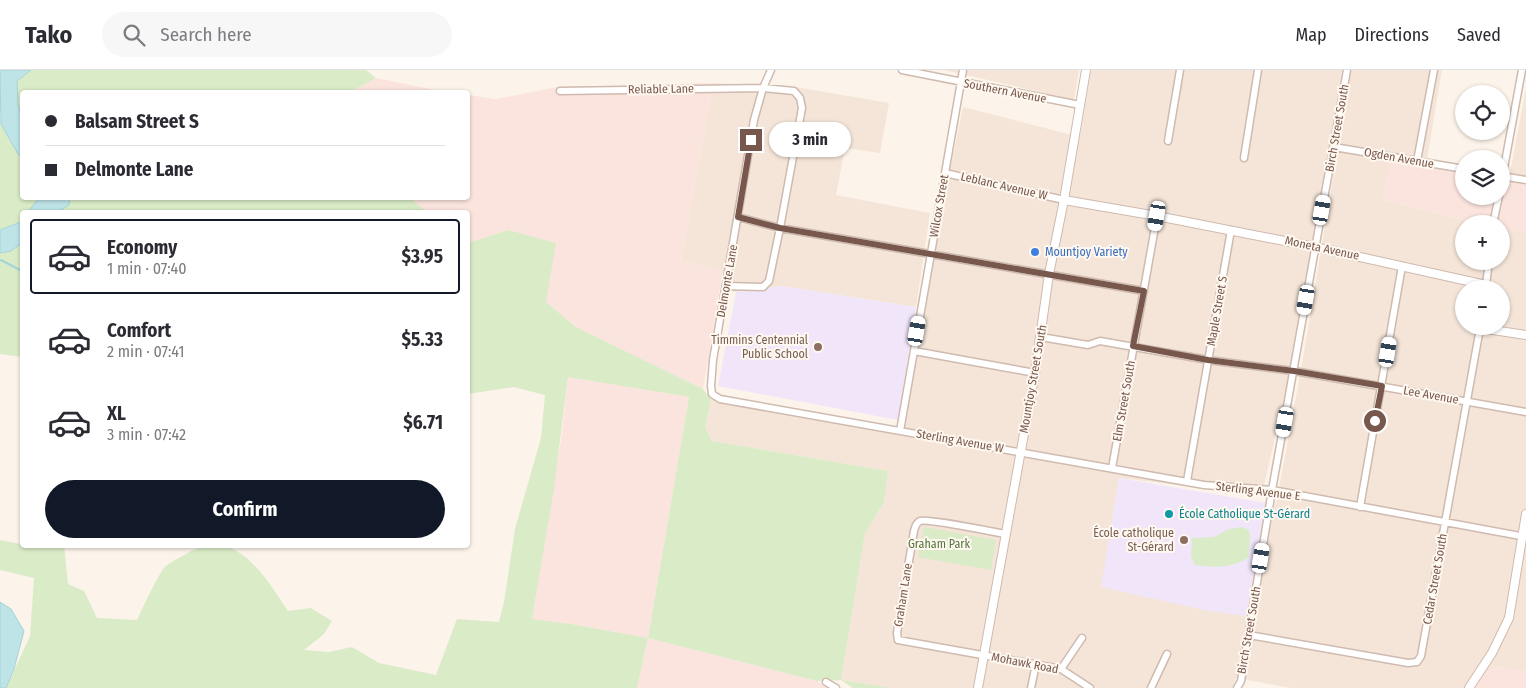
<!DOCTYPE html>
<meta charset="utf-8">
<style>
:root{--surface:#fff;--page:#f7f7f7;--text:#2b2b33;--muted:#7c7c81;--line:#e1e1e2;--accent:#111827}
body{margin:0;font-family:"Fira Sans Condensed",sans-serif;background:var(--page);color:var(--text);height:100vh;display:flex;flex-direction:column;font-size:19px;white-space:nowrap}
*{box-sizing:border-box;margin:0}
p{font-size:16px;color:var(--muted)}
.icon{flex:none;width:28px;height:28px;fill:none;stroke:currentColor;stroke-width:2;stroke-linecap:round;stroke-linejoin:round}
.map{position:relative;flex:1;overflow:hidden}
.drawer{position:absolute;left:20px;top:140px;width:450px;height:338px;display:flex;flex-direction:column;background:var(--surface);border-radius:5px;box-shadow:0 1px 4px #0004}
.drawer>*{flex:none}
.guide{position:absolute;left:20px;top:20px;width:450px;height:110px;border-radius:5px;box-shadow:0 1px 4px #0004;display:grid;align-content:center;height:110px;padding:0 25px;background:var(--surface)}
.fabs{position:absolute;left:1455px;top:15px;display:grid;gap:10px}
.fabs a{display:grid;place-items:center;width:55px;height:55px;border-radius:50%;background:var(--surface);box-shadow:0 1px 4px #0004;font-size:25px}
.end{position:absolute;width:22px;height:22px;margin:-11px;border:6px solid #78584d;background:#fff;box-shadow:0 0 0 2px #fff}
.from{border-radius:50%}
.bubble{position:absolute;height:35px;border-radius:18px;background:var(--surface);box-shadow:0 1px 4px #0004;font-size:16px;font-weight:700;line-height:35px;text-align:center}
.car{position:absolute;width:15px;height:30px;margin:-15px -8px;border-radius:6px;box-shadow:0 0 4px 1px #0007;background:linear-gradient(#fff 24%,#345 0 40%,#fff 0 76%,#345 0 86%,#fff 0)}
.guide b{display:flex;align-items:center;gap:18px;height:48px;font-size:19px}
.guide b+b{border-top:1px solid var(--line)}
.guide i{width:12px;height:12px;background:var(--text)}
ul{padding:9px 0 0;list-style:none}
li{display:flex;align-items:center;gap:15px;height:75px;margin:0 10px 8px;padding:0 15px;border:2px solid transparent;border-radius:5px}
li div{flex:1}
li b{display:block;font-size:19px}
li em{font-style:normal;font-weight:700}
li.active{border-color:var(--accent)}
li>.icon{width:45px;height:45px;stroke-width:1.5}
.action{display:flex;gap:10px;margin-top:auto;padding:10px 25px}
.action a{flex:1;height:58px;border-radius:30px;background:var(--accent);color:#fff;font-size:20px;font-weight:700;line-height:58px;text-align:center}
header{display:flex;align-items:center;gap:30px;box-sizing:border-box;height:70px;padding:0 25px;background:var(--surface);border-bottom:1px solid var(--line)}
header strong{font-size:24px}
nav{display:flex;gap:28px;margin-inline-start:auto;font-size:18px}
.search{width:350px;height:45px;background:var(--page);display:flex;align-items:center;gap:12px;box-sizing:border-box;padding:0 18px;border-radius:28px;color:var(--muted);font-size:19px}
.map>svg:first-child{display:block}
.residential{fill:#f4e5d8;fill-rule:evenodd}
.commercial{fill:#fce4de}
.education{fill:#f1e6f9}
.green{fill:#d9ebc7;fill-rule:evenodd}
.water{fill:#bee4e7;stroke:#a4d4d8}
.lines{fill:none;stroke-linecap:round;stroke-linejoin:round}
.stream{stroke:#a4d4d8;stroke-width:2}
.minor-casing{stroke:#cfbaaf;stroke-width:9}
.tertiary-casing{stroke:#cfbaaf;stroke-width:10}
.minor{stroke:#fff;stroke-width:6}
.tertiary{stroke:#fff;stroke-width:8}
.route{stroke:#78584d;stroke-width:6}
.shop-dot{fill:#3f7fe0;stroke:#fff8f0;stroke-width:2}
.education-dot{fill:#8d6e63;stroke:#fff8f0;stroke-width:2}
.culture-dot{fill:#0f9aa8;stroke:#fff8f0;stroke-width:2}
.labels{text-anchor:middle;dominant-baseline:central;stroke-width:4;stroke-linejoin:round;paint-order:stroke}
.street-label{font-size:12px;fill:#78584d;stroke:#fff8f0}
.shop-label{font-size:12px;fill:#366cbe;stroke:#fff8f0;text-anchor:start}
.education-label{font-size:12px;fill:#785e54;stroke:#fff8f0;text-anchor:end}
.culture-label{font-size:12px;fill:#0d838f;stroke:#fff8f0;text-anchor:start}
.park-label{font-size:12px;fill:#567741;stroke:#fff8f0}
</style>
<header>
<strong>Tako</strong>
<div class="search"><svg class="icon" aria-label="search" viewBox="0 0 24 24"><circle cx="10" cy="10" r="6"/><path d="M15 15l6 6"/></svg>Search here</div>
<nav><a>Map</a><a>Directions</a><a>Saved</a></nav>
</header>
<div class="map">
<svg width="1526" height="618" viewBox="0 0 1526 618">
<rect width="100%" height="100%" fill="#fcf4ea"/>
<!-- residential -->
<path class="residential" d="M944,0H1079L1074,30Z
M1091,0H1342L1291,296L1262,425L1119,408L1102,516L1246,546L1253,507L1277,429L1301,300L1351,0H1442L1427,89L1392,83L1383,130L1478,154H1464V191H1501V158L1526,162V602L1489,596L1467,618H1291L1236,608L1232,618H891L841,610L865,463L884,432L888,401L712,371L705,357L711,329L902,364L941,144L963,37L1080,67ZM1464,219H1501V256H1464Z
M713,13L796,17L889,33L880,83L845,78L836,125L930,143L916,237L781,216L736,222L728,221L723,201L681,191Z
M1526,18V106L1510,104Z"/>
<!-- commercial -->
<path class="commercial" d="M376,8L430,19L453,22H350Z
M713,13L681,191L723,201L703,319L576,257L546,232L508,160L468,173V142H427L410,128H468V25L496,29L557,17Z
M1390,89L1464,103V126H1501V110L1526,115V162L1501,158V154H1478L1383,130Z
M568,307L689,327L648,568L817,611L828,618H637L648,568L571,554L532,550L562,364Z
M1489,596L1526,602V618H1475Z"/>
<!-- education -->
<path class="education" d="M781,216L916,237L898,350L718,316L736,222Z
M1119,408L1266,433L1246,546L1209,541L1101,517Z"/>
<!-- green -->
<path class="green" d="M31,0H366L376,8L350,22H22V48L18,35L17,11Z
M0,48L1,54L18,84L22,88V128H39L28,142H22V149L21,152L0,160Z
M70,128H410L427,142H58L69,135Z
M508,160L556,173L546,232L576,257L703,319L711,329L705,357L712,371L888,401L884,432L865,463L841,610L891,618H853L841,610L817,611L648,568L637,618H6L30,566L34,508L0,500V470L40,478L41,475H64L68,514L84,521L97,548L137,550C145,533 153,515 163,499C168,493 179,488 186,484C235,454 264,505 288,541L311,538L332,551L324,564L304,580L329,582L352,577L379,593L436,605L457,549L499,552L504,532L515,459L541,368L545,325L514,317L468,324V173ZM568,307L689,327L648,568L571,554L532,549L554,419Z
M22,173V287L0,284V183L11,181Z
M924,457L996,470L991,500L918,487Z
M1242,457L1249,460L1250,470L1248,488C1230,498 1216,498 1195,495L1191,487L1192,468L1214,467L1229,459Z"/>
<!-- water -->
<path class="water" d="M1,0H31L17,11L18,35L22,48V88L18,84L1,54L0,5Z
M39,128H70L69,135L58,142H28Z
M22,149V173L11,181L0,183V160L21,152Z
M0,532L11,539L24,561L14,599L6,618H0Z"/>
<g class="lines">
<!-- stream -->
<path class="stream" d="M1,190L22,201"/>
<!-- minor casing -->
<g class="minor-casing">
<path id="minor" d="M771,0L763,18L754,50L713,290L711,316L712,324L720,329L1204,415L1272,420L1526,467
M902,0L1080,35
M560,21L763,18L794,21L800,28L802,38L780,158L769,211L763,217L726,216
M1168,71L1180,0
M1334,77L1464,99
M1244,88L1258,0
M1417,91L1434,0
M945,103L1064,130
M1501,106L1526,110
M1501,114L1522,0
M738,147L780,158L1144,221
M1493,154L1499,126
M1486,215L1489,191
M1041,267L1088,275L1100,271L1208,290L1294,301L1526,342
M914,281L1035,303
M900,361L963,0
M1112,398L1157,146
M1187,411L1231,160
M1360,437L1402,196
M1006,464C993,462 927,448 920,451C916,453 915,457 914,461L897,563L898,570L1061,599L1090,618
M1249,565L1408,593L1417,592L1421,586L1480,258
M1061,599L1082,568
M826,612L836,618
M1031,618L1036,594
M1151,618L1167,584
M1237,618L1241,611L1272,420L1347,0"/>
</g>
<!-- tertiary casing -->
<g class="tertiary-casing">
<path id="tertiary" d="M1064,130L1157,146L1315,177L1486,215V219
M1480,256V258L1526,265
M978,618L1035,303L1049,204L1064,130L1086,0
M1469,618L1492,583L1509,548L1526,444"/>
</g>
<!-- minor -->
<use href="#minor" class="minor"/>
<!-- tertiary -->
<use href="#tertiary" class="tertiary"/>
</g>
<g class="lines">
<!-- route -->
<path class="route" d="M751,70L738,147L780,158L1144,221L1133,276L1208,290L1294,301L1382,316L1375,351"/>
</g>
<!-- markers -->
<circle class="shop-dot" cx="1035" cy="182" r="5"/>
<g class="education-dot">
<circle cx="818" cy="277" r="5"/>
<circle cx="1184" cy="470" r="5"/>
</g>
<circle class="culture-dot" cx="1169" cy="444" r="5"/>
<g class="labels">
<!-- street labels -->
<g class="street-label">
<text transform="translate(661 19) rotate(-1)">Reliable Lane</text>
<text transform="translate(1005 21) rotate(11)">Southern Avenue</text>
<text transform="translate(1337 58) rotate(-80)">Birch Street South</text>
<text transform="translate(1399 88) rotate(10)">Ogden Avenue</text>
<text transform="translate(1004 116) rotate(13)">Leblanc Avenue W</text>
<text transform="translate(939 136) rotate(-80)">Wilcox Street</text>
<text transform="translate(1322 178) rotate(12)">Moneta Avenue</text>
<text transform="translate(727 211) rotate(-80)">Delmonte Lane</text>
<text transform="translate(1217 241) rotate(-80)">Maple Street S</text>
<text transform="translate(1033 309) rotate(-80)">Mountjoy Street South</text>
<text transform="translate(1431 325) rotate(10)">Lee Avenue</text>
<text transform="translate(1124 331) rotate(-80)">Elm Street South</text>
<text transform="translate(960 371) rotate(10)">Sterling Avenue W</text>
<text transform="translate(1258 421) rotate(7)">Sterling Avenue E</text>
<text transform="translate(1435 509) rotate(-80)">Cedar Street South</text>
<text transform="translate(903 525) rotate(-81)">Graham Lane</text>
<text transform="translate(1249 560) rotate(-80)">Birch Street South</text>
<text transform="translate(1025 593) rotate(11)">Mohawk Road</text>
</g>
<!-- shop labels -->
<g class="shop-label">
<text x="1045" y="182">Mountjoy Variety</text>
</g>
<!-- education labels -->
<g class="education-label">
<text x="808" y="270">Timmins Centennial<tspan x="808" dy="14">Public School</tspan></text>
<text x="1174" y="463">École catholique<tspan x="1174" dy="14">St-Gérard</tspan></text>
</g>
<!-- culture labels -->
<g class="culture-label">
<text x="1179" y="444">École Catholique St-Gérard</text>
</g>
<!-- park labels -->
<g class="park-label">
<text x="939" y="474">Graham Park</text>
</g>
</g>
</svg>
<div class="fabs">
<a><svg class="icon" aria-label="locate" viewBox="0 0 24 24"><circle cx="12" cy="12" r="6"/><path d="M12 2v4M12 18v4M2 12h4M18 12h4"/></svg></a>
<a><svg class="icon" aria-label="layers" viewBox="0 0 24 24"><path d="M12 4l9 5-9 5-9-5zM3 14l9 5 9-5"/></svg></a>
<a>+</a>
<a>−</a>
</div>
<i class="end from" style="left:1375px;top:351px"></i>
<i class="end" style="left:751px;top:70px"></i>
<div class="bubble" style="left:769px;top:52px;width:82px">3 min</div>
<i class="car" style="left:1322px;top:140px;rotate:10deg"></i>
<i class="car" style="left:1157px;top:146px;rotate:190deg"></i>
<i class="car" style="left:1306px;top:230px;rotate:190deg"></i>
<i class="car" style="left:917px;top:261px;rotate:10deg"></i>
<i class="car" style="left:1388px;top:282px;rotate:9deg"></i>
<i class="car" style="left:1285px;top:352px;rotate:190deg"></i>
<i class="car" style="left:1261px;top:488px;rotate:9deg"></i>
<div class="guide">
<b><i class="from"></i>Balsam Street S</b>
<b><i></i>Delmonte Lane</b>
</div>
<section class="drawer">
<ul>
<li class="active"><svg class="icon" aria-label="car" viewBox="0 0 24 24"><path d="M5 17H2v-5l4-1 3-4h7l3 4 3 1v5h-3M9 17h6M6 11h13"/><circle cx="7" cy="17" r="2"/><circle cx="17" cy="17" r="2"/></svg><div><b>Economy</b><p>1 min · 07:40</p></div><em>$3.95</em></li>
<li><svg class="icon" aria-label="car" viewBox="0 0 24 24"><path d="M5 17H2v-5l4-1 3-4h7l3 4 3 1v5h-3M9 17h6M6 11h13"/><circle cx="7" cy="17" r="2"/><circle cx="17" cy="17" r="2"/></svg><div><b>Comfort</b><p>2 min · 07:41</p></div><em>$5.33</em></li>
<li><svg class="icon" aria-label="car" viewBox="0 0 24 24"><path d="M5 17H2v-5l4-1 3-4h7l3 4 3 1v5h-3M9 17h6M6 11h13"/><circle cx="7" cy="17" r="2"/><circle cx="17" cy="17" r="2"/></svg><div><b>XL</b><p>3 min · 07:42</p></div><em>$6.71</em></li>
</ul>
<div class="action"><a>Confirm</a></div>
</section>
</div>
